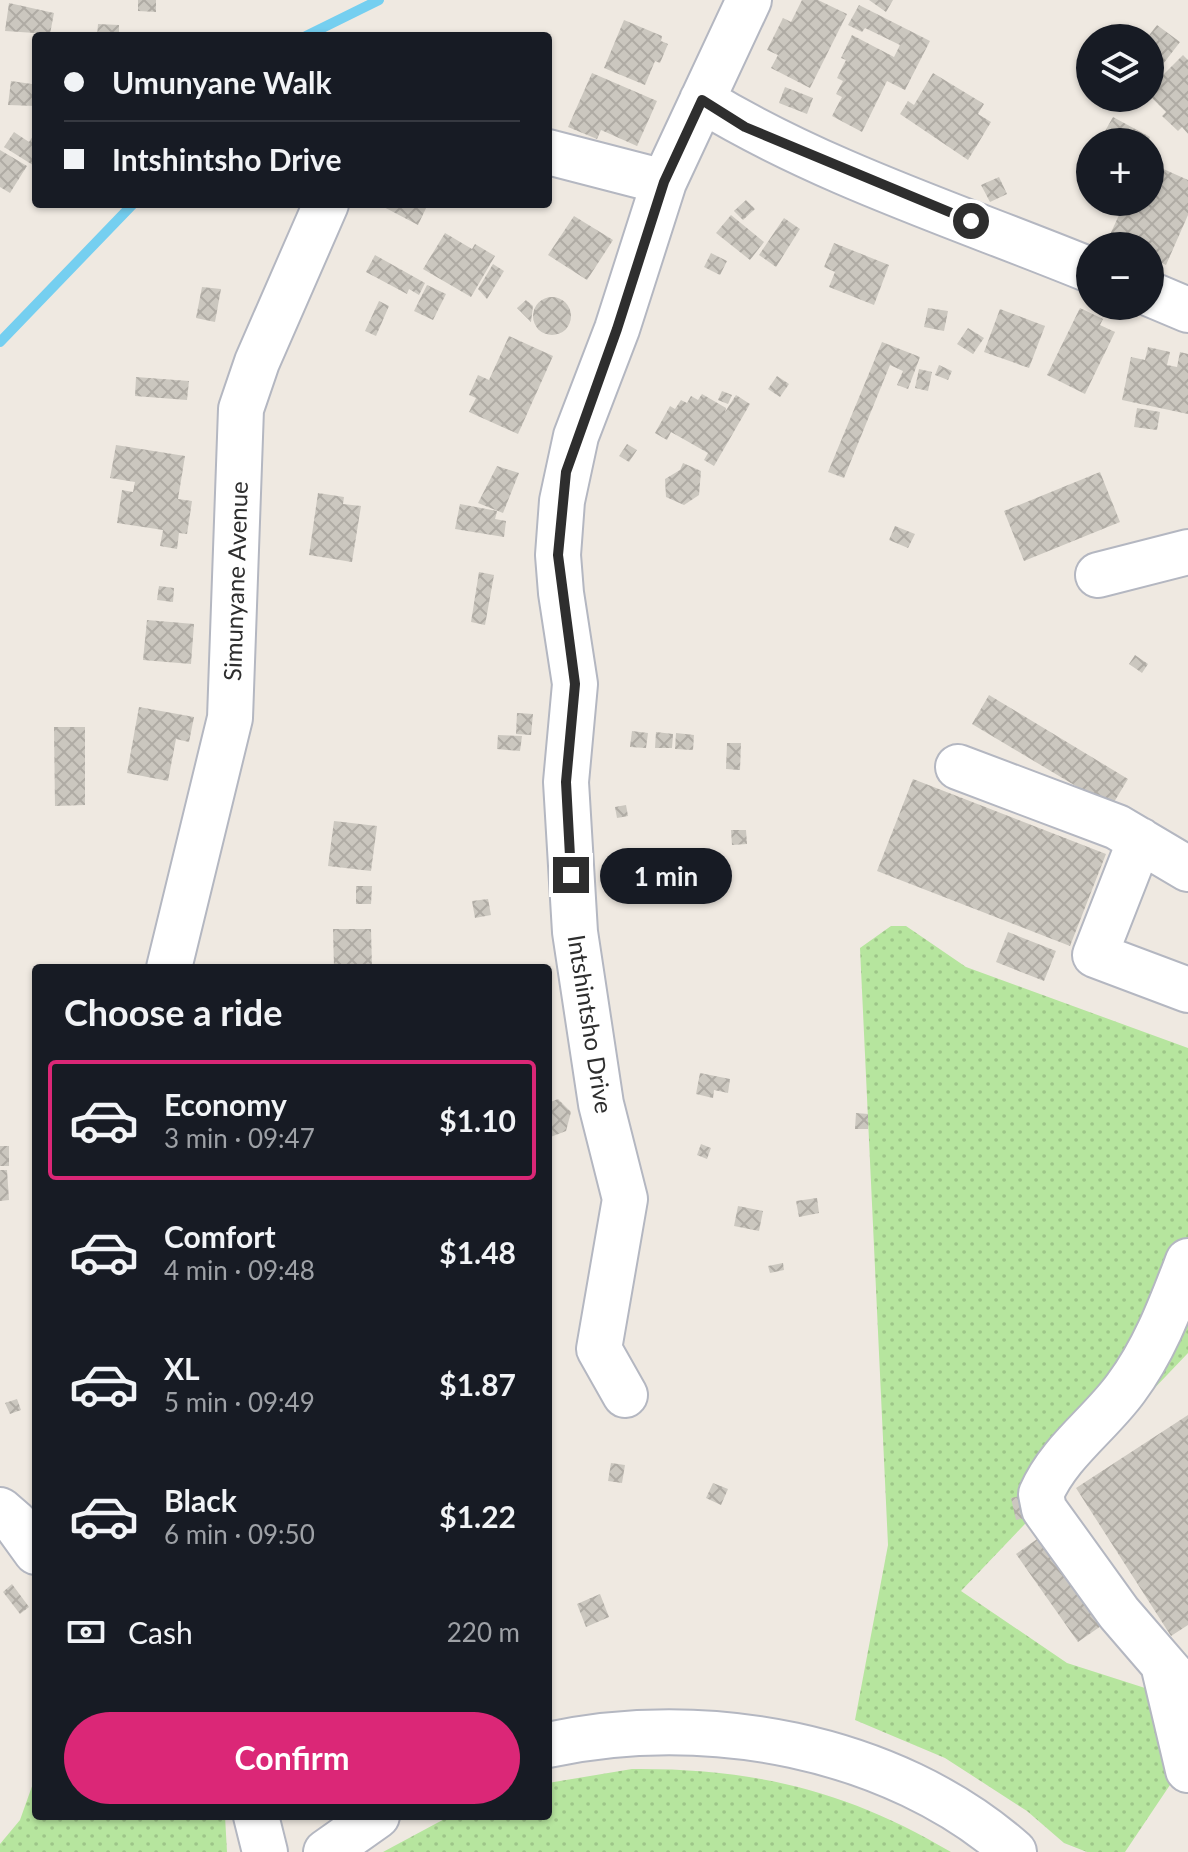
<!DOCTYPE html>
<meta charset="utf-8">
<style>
:root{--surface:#171b24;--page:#242831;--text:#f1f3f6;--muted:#9ea1a6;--line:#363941;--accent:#db2777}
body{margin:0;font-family:Lato,sans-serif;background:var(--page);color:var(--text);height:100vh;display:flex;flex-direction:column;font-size:30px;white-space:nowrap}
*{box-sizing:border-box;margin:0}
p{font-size:26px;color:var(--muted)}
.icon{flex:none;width:44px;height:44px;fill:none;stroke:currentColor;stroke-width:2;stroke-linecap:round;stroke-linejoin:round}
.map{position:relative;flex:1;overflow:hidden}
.sheet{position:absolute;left:32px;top:964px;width:520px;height:856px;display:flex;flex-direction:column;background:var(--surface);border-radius:8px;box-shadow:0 2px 6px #0004}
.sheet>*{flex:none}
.banner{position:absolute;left:32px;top:32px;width:520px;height:176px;border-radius:8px;box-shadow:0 2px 6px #0004;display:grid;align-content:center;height:176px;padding:0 32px;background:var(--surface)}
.controls{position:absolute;left:1076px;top:24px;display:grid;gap:16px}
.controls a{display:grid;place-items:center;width:88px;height:88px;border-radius:50%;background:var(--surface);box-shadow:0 2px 6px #0004;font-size:40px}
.end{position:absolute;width:36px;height:36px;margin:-18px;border:10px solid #2e2e2e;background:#fff;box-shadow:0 0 0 4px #fff}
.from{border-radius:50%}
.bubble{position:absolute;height:56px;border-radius:28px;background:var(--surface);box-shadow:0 2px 6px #0004;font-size:26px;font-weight:700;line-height:56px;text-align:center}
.banner b{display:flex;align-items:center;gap:28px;height:76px;font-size:30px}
.banner b+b{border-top:2px solid var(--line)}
.banner i{width:20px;height:20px;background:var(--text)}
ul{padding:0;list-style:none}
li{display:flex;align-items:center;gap:24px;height:120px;margin:0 16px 12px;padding:0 16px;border:4px solid transparent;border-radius:8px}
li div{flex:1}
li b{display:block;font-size:30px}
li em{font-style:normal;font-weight:700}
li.selected{border-color:var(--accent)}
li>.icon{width:72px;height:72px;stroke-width:1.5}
h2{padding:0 32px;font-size:36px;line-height:96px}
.pay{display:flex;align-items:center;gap:20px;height:88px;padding:0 32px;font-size:30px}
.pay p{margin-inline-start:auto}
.cta{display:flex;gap:16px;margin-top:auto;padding:16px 32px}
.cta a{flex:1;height:92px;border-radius:48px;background:var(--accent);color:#fff;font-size:32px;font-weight:700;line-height:92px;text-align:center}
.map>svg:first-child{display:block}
.grass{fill:url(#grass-dots)}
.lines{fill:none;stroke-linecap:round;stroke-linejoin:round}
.stream{stroke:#75cff0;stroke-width:10}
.building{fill:url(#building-cross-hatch)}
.minor-casing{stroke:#b4b7c1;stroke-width:48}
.minor{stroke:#fff;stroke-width:44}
.route{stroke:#2e2e2e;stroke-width:10}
.labels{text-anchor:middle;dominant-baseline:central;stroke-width:8;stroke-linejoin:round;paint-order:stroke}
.street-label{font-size:24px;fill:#2e2e2e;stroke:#fff}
</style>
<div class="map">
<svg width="1188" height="1852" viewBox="0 0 1188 1852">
<defs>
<pattern id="grass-dots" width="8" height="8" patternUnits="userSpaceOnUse" patternTransform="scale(2)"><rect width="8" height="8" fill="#b6e59e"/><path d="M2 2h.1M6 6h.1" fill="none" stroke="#9dc588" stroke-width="1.8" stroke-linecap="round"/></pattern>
<pattern id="building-cross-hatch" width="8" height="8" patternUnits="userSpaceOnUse" patternTransform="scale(2)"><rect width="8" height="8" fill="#cbc7bf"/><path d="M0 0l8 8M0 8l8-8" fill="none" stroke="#afaba4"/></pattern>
</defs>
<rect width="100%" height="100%" fill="#efe9e1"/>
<!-- grass -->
<path class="grass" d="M891,926H906L966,967L1188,1048V1353L961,1591L1067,1663L1145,1688L1176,1776L1125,1852H1087L1064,1843L1027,1811L945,1758L855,1720L888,1545L860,948Z
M632,1769C752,1768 847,1790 951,1852H383L450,1816H548V1783Z
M36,1775V1816H225L227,1852H0V1844L20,1820Z"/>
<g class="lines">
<!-- stream -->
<path class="stream" d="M306,36L379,0
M0,342L133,204"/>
</g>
<!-- building -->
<path class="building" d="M138,0H156V12L138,11Z
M802,0H818L847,14L810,88L771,68L778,55L767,50L783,18L791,22Z
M869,0H893L886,12Z
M9,3L54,13L50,34L5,31Z
M859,5L930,41L905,90L887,81L862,132L832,116L842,97L836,94L843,81L837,78L846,60L841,58L852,35L894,57L900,45L865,28L862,32L848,25Z
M624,20L662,36L661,41L668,44L660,63L655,61L645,85L604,68Z
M98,24L119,25V36H97Z
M1157,25L1180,42L1150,81V38H1147Z
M1183,55L1188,60V134L1182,127L1178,131L1162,116L1166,112L1150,96V88Z
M592,73L657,101L637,146L601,130L597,139L568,127Z
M933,73L984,104L978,114L991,122L968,160L900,114L908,101L914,105Z
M33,79L36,80V106L8,105L11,81L32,84Z
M785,87L813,98L807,114L779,103Z
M1113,117L1150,137L1148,142L1100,140Z
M14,132L29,142L33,136L36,138V167L4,147Z
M0,150L27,166L10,193L0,187Z
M1150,163L1188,180V215L1166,265L1150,258V246H1124L1108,239L1125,202H1150Z
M999,177L1007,194L990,202L981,185Z
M746,200L755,209L743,220L734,211Z
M378,204H428L418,225Z
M731,215L764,242L750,260L716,233Z
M574,216L613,240L587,280L548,255Z
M784,218L800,229L776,267L759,255Z
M445,233L472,249L475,244L495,256L471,297L423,269Z
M834,243L889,265L874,305L829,287L835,272L824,267Z
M711,253L727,261L720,275L704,267Z
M375,255L425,283L419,295L409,289L407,294L366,272Z
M493,264L504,271L487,299L478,289Z
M427,285L446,294L433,320L414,311Z
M202,287L221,289L215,322L196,318Z
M533 316a19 19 0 1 1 38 0a19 19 0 1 1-38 0Z
M526,300L533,306L531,322L517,308Z
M379,301L389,306L376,336L365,331Z
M928,308L948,311L944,331L924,327Z
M1080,308L1103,319L1100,325L1115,332L1085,394L1047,375Z
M1000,309L1045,326L1029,368L984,352Z
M968,328L984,338L973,354L957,344Z
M509,336L553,356L518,434L469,412L476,398L469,395L478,375L489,380Z
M882,342L920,357L908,389L897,385L903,371L890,365L844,478L828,472Z
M1148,347L1170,352L1167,365L1177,367L1180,352L1188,354V414L1122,400L1131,357L1145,360Z
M939,365L952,371L948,380L935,375Z
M919,369L932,372L928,391L915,388Z
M777,376L789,384L780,397L768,389Z
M136,377L189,381L187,400L135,396Z
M722,391L732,395L728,404L718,400Z
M702,394L726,408L725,412L736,395L750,404L714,466L704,460L708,453L671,432L667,440L655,433L670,406L675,409L681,400L687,403L691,396L698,400Z
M1137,408L1160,412L1157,430L1134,427Z
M627,444L637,450L629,462L619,456Z
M116,445L185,456L178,499L192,501L187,534L179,533L177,549L160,546L163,530L117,523L122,490L133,492L135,482L110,478Z
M683,463L701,471L699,495L684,505L666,497L665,479L680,470Z
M497,466L519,473L503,513L478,503Z
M1100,472L1120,522L1024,561L1004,511Z
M318,493L344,497L343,504L361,506L352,562L309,555Z
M460,504L497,511L495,519L506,521L504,537L455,529Z
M895,526L915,534L908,548L889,540Z
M479,572L494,575L485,625L471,622Z
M159,586L174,588L173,602L157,600Z
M147,620L194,624L191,664L143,660Z
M1135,655L1148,664L1142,673L1129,664Z
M989,695L1128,779L1111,807L972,724Z
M139,707L194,717L189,742L176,739L168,781L127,773Z
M517,713L533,714L531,735L516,734Z
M54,727H85V805L55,806Z
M632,731L648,733L646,748L630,747Z
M656,732L673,734L672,748H655Z
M676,733L694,735L693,750L675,749Z
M498,735L522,736L520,751L497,749Z
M727,743H741L740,770L726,769Z
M913,779L1106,854L1070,946L877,871Z
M626,805L628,816L617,818L615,807Z
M334,821L377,826L371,871L328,866Z
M731,830H746L747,844L732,845Z
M653,875L657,892L625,901L621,884Z
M356,886H372L371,904H356Z
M488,899L491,915L475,918L472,901Z
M333,929H371L372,968H334Z
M1008,932L1056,951L1044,981L996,962Z
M700,1073L730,1079L728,1093L714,1090L713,1098L696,1094Z
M558,1099L571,1112L566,1131L548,1138V1103Z
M856,1113L868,1114V1129H855Z
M701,1144L711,1148L707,1159L697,1155Z
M0,1146H9V1166H0Z
M0,1170H7L9,1200L0,1201Z
M817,1198L819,1213L799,1217L796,1201Z
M738,1206L763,1211L759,1231L734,1226Z
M783,1263L784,1270L770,1273L768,1266Z
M17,1399L21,1410L10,1414L5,1403Z
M1188,1415V1625L1171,1636L1076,1488Z
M611,1463L625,1465L622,1483L608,1481Z
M713,1483L728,1489L721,1505L706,1498Z
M1033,1493L1038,1515L1016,1520L1011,1498Z
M1040,1537L1101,1626L1078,1642L1016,1554Z
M12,1584L29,1607L20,1614L3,1592Z
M600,1594L609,1617L586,1627L577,1604Z"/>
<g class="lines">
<!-- minor casing -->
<g class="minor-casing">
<path id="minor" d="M702,100C822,173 960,217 1090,270
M548,152L664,182
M1150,294L1188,310
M1098,575L1188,552
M958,767L1117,827L1188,869
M1140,840L1095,955L1188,990
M169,968L230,718L241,409L257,362L326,204
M1188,1261C1171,1305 1155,1349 1126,1388C1100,1424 1059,1452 1041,1494L1044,1509L1119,1613L1188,1693
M625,1395L599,1349L625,1199L601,1104L575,932L566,782L575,684L561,593L558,555L562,501L576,436L617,329L664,182L749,0
M0,1510L15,1523L36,1552
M1163,1664L1188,1770
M548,1745C703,1711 892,1744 1014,1852
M256,1816L265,1852
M326,1852L377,1816"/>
</g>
<!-- minor -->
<use href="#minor" class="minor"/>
</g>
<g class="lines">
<!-- route -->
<path class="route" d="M571,875L566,782L575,684L558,555L566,472L617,329L664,182L702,100L745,127L971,221"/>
</g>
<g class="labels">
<!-- street labels -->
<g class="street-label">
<text transform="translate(235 581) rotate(-88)">Simunyane Avenue</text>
<text transform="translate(591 1024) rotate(81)">Intshintsho Drive</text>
</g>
</g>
</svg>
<div class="controls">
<a><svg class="icon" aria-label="layers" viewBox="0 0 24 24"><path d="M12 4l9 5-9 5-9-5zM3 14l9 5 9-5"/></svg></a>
<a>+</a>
<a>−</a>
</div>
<i class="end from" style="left:971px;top:221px"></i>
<i class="end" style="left:571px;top:875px"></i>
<div class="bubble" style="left:600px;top:848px;width:132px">1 min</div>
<div class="banner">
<b><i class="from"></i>Umunyane Walk</b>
<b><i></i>Intshintsho Drive</b>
</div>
<section class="sheet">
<h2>Choose a ride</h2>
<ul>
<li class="selected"><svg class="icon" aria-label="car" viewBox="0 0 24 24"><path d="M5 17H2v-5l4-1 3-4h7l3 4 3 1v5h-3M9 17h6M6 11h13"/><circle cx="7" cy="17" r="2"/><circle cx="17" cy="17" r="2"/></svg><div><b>Economy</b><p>3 min · 09:47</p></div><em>$1.10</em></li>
<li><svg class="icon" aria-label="car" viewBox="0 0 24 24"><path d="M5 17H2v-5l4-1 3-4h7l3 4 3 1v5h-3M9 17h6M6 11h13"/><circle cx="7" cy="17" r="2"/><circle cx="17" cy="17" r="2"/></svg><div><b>Comfort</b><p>4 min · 09:48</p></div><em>$1.48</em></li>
<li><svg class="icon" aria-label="car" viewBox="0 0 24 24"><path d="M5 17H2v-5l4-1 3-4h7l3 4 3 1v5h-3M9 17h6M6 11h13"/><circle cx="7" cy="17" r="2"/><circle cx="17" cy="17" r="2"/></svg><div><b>XL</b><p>5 min · 09:49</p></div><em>$1.87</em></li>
<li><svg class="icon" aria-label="car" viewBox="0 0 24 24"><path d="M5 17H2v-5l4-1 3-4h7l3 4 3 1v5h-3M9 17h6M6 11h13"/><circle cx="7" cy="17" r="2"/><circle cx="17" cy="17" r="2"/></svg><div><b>Black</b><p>6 min · 09:50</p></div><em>$1.22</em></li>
</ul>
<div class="pay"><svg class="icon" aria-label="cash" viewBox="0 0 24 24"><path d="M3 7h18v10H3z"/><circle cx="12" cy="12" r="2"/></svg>Cash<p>220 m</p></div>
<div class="cta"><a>Confirm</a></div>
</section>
</div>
